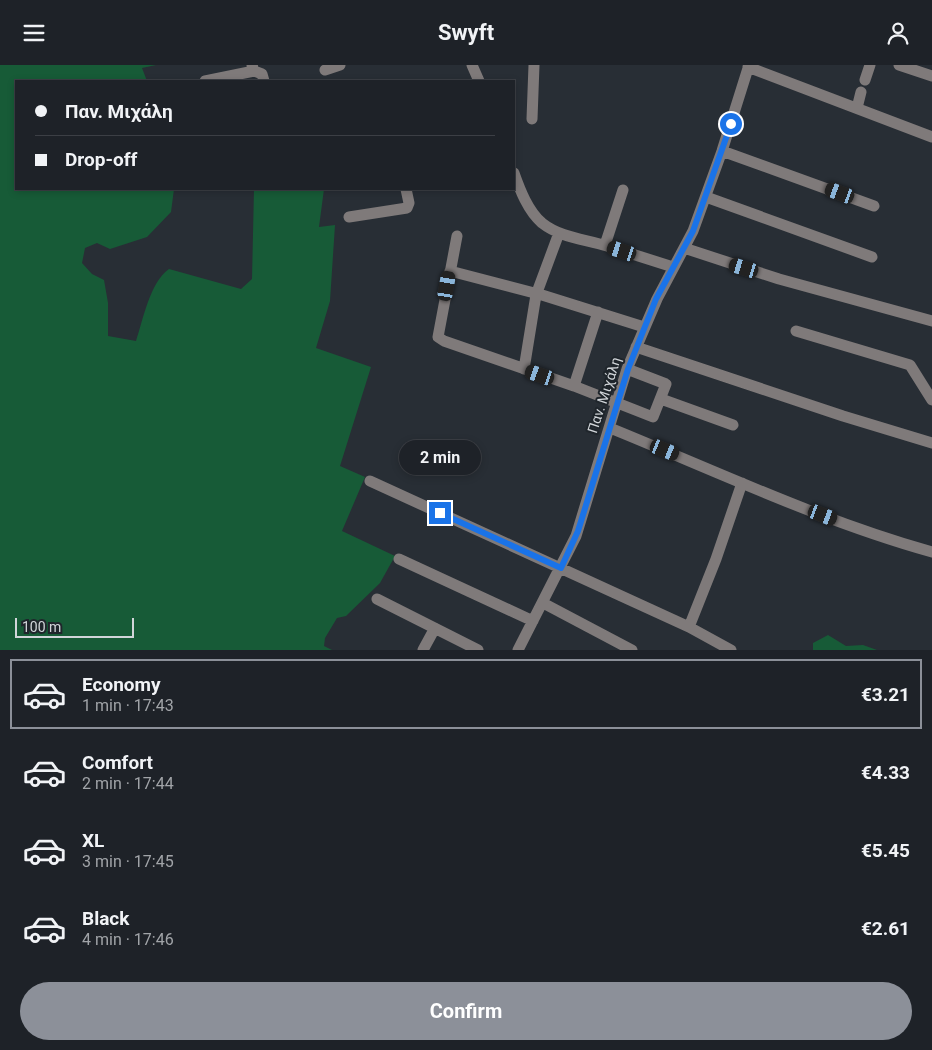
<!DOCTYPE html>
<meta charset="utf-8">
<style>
:root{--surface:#1e2228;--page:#2b2f34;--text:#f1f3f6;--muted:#a1a4a8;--line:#3c3f45;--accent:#8c9099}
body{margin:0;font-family:Roboto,sans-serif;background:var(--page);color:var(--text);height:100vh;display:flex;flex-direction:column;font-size:19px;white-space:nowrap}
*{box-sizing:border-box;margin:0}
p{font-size:16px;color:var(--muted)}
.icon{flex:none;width:28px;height:28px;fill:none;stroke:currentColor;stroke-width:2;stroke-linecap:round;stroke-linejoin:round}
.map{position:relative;height:585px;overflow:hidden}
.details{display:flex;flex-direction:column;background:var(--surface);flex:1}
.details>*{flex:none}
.hud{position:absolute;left:15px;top:15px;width:500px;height:110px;border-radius:0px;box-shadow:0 2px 8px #0003,0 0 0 1px var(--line);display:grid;align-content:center;height:110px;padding:0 20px;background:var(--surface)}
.scale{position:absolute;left:15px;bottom:12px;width:119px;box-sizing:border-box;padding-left:5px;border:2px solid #d1d5d9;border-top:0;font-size:14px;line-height:18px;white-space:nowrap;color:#d1d5d9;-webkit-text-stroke:4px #1f252b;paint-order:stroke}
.end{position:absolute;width:22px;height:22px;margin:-11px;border:6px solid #1a73e8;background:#fff;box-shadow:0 0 0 2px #fff}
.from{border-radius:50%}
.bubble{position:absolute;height:35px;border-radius:18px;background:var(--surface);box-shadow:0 2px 8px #0003,0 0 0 1px var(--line);font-size:16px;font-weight:700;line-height:35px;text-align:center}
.car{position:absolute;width:15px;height:30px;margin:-15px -8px;border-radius:6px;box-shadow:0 0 4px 1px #0007;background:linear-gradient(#222 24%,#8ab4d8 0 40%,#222 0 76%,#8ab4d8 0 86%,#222 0)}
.hud b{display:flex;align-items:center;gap:18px;height:48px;font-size:19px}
.hud b+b{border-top:1px solid var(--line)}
.hud i{width:12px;height:12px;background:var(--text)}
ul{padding:9px 0 0;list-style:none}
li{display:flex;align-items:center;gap:15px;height:70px;margin:0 10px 8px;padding:0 10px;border:2px solid transparent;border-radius:0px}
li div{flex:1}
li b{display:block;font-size:19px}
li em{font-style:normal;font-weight:700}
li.current{border-color:var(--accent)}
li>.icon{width:45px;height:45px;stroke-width:1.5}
.button{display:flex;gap:10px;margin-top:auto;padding:10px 20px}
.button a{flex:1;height:58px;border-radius:30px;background:var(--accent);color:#fff;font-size:20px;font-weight:700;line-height:58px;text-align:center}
header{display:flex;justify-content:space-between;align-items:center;height:65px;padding:0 20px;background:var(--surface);font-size:22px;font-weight:700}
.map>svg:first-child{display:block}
.green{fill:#175b37}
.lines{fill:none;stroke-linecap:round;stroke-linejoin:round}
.minor{stroke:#7f7a7a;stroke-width:11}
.route{stroke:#1a73e8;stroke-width:6}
.labels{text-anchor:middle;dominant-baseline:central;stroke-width:4;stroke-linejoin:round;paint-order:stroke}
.street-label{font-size:14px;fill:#d1d5d9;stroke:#1f252b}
</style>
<header><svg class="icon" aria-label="menu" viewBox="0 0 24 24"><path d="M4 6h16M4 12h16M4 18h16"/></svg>Swyft<svg class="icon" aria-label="person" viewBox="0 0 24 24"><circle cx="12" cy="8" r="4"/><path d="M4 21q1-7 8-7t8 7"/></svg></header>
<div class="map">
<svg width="932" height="585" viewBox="0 0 932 585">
<rect width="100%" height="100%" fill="#282e35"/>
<!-- green -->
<path class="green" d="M0,0H156L142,3L147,16H16V124H174L171,147L147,172L110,184L97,178L85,183L82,198L92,209L104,215L108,238V271L136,276C143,255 150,217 169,204L241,224L252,214L254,124H324L319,162L335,160L330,236L316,283L371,302L340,401L365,412L342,466L395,491L380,518L346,551L337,553L325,573L324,581L332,585H0Z
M828,570L846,581L863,580L877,585H813V578Z"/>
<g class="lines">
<!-- minor -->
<path class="minor" d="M252,0L254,6L262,9L264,16
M472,0L479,16
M899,0L932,11
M748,2L932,72
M325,5L340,0
M865,15L870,0
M205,16L254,6
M857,43L861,27
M532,54L534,0
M722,86L874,141
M514,108C520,125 528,146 542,158C561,173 585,174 607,181C629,188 651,195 673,202
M706,132L872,192
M349,152L407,143L409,138L406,124
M457,171L438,272L444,276L574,321L653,352L666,319L627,304
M605,180L623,125
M684,183L779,214L932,256
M450,206L542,230L644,262
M796,266L910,300L932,335
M636,282L843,351L932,378
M524,304L536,230L559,168
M574,321L598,247
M661,334L733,360
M610,363C716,406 821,456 932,487
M370,416L689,562L731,585
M399,494L533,556
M377,534L478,585
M543,538L632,585
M689,562L716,494L742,418
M423,585L435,563
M518,585L576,471L627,304L657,234L693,166L722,86L749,0"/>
</g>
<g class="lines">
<!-- route -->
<path class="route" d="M440,448L561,503L578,466L628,304L656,234L693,166L731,59"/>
</g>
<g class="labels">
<!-- street labels -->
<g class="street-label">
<text transform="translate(604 330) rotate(-72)">Παν. Μιχάλη</text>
</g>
</g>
</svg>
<div class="scale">100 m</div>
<i class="end from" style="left:731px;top:59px"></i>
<i class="end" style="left:440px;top:448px"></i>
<div class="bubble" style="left:399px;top:375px;width:82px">2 min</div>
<i class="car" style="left:840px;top:128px;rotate:290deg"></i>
<i class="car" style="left:622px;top:186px;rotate:288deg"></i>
<i class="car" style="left:744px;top:203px;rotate:287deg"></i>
<i class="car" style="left:447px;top:221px;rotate:10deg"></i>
<i class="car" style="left:540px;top:310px;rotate:289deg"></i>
<i class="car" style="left:665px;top:385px;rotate:112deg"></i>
<i class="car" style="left:823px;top:450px;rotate:111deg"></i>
<div class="hud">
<b><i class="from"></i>Παν. Μιχάλη</b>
<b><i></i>Drop-off</b>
</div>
</div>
<section class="details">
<ul>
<li class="current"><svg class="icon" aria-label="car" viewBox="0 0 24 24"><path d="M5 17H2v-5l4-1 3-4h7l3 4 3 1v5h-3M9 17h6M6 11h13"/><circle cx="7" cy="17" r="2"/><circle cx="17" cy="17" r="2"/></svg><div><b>Economy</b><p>1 min · 17:43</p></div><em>€3.21</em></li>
<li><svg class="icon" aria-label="car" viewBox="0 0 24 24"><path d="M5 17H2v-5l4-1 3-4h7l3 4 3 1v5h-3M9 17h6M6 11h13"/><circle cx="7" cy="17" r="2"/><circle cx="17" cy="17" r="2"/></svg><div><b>Comfort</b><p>2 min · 17:44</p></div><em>€4.33</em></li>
<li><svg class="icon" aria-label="car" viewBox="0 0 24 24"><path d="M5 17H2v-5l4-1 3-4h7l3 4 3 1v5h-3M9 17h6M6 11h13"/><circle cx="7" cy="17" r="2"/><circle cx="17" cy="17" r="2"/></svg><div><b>XL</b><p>3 min · 17:45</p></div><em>€5.45</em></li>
<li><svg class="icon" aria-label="car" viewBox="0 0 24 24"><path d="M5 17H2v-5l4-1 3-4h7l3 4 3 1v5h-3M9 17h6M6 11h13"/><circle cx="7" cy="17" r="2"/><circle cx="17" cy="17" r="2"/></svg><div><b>Black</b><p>4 min · 17:46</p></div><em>€2.61</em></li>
</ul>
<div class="button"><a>Confirm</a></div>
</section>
